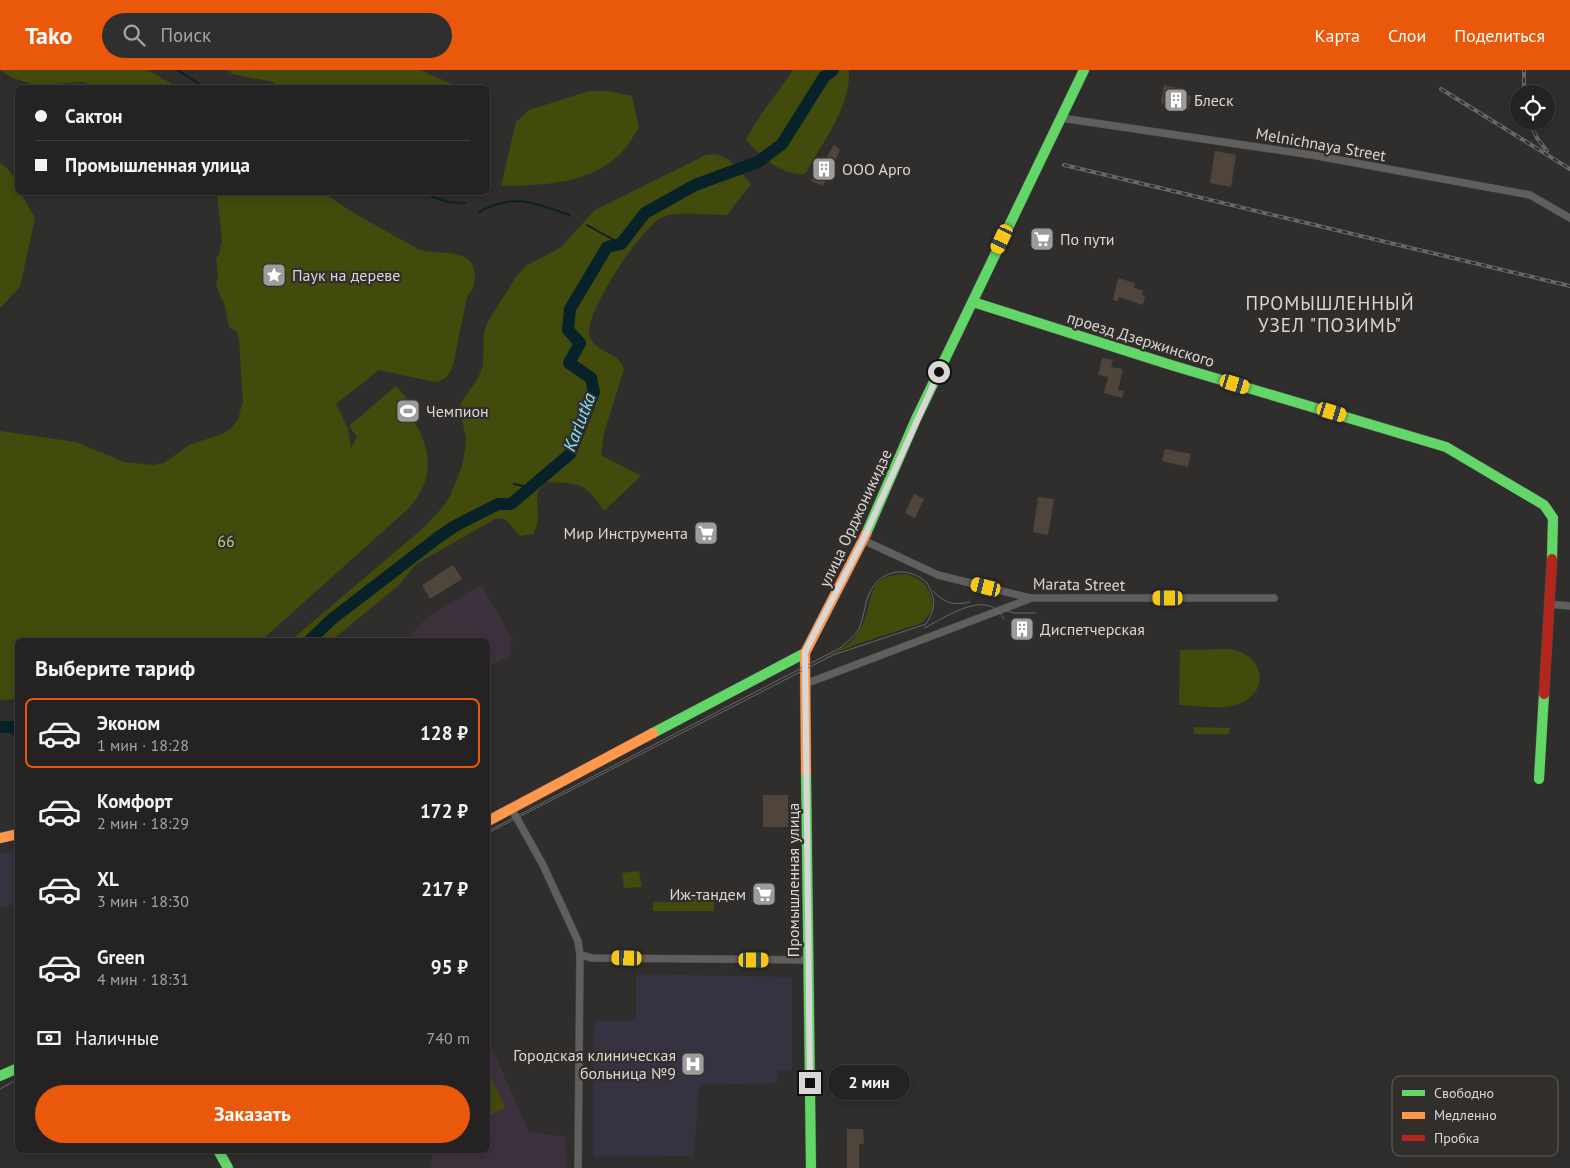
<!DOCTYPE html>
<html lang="ru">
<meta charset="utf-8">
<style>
:root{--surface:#242222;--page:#302f2f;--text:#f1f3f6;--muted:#a3a4a5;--line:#413f40;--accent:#ea580c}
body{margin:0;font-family:"PT Sans",sans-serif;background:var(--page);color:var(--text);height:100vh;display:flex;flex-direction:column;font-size:19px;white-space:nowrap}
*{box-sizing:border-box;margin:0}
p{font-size:16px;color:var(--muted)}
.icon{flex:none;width:28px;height:28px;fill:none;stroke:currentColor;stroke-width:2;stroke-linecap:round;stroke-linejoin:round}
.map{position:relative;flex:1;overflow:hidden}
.panel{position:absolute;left:15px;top:568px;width:475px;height:515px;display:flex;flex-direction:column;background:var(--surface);border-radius:8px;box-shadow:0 2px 8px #0003,0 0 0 1px var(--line)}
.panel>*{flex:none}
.banner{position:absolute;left:15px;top:15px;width:475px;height:110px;border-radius:8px;box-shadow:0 2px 8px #0003,0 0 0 1px var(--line);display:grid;align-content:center;height:110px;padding:0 20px;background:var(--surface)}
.controls{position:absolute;left:1510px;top:15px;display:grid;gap:10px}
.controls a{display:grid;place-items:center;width:45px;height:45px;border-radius:50%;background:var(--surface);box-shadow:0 2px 8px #0003,0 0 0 1px var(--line);font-size:25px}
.end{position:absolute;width:22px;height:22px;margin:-11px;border:6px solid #d9d7d5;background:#111;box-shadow:0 0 0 2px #111}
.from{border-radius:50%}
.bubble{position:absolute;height:35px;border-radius:18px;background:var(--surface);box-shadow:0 2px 8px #0003,0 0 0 1px var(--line);font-size:16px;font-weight:700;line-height:35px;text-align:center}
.car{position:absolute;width:15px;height:30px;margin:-15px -8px;border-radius:6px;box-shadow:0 0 4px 1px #0007;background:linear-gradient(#f5c518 24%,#345 0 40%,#f5c518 0 76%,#345 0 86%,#f5c518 0)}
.banner b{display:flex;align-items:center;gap:18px;height:48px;font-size:19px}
.banner b+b{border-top:1px solid var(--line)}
.banner i{width:12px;height:12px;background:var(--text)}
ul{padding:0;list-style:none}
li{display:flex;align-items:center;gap:15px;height:70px;margin:0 10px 8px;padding:0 10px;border:2px solid transparent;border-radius:8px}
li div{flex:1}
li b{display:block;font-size:19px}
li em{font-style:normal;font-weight:700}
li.on{border-color:var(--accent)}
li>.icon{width:45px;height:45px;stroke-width:1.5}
h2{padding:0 20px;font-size:22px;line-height:60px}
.pay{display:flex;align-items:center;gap:12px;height:55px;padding:0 20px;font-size:19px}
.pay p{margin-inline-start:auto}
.action{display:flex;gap:10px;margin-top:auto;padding:10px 20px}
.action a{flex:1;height:58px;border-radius:30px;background:var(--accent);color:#fff;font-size:20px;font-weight:700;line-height:58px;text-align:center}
header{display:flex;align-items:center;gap:30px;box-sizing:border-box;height:70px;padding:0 25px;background:var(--accent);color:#fff}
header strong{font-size:24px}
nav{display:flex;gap:28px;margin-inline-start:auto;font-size:18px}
.search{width:350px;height:45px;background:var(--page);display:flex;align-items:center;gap:12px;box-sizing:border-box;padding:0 18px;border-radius:28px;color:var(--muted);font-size:19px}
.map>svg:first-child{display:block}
.education{fill:#3c313d}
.medical{fill:#373241}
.green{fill:#424b0c}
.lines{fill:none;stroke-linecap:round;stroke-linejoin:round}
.stream{stroke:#072228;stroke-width:2}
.river{stroke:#072228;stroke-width:12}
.building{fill:#4f453b}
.street-casing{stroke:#4e4d4b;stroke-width:8}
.fast-casing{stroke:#4e4d4b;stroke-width:11}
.slow-casing{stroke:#4e4d4b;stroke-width:11}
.jam-casing{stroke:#4e4d4b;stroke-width:11}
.street{stroke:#605f5e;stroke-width:7}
.fast{stroke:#63d668;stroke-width:10}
.slow{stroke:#ff974d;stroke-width:10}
.jam{stroke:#b3261e;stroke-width:10}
.tram{stroke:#686767;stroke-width:1}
.rail-casing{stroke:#686767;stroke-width:4}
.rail{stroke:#312e2c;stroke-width:2;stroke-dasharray:5.5;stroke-linecap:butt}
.route{stroke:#d9d7d5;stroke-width:6}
.labels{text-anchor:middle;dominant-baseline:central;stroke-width:4.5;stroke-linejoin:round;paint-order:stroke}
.poi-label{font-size:16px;fill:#d9d7d5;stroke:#312e2c;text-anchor:start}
.street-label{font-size:16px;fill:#d9d7d5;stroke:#312e2c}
.park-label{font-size:16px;fill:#c1d374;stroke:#312e2c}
.water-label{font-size:18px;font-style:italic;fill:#84e5fe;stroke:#312e2c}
.quarter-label{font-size:19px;letter-spacing:1px;fill:#d9d7d5;stroke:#312e2c}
.key{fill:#312e2c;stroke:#63615f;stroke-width:1}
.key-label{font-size:14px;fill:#d9d7d5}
</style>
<header>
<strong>Tako</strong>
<div class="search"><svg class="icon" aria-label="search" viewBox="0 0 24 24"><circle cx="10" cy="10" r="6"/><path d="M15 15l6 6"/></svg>Поиск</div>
<nav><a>Карта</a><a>Слои</a><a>Поделиться</a></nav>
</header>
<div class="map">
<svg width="1570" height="1098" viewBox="0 0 1570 1098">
<rect width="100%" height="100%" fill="#302e2d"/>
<!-- education -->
<path class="education" d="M481,515L513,570L510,574L511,585L488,598V570H408L415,560L428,547Z
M488,969L529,1062L566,1067L567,1098H431L432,1083L427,1080H488Z"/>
<!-- medical -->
<path class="medical" d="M17,780V834L0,838V784Z
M636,904L792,907V1000H777V1013L699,1015L694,1086L593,1087L594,951H636Z"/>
<!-- green -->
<path class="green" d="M0,0H147L177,17H98L83,12L35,15L13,8Z
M228,0H420L452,14V18L278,17L273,12L232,4Z
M793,0H849C851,36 824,70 807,101L804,104C781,106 760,85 746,70C758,45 778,23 793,0Z
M589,21H609L632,26L639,58C633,66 628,76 621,83C589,115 543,115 501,116L516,52L529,40Z
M715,84C731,87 741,102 751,114L727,145C710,145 681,141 665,146C644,152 587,240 589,262C591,283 620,281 624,299L604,363L601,385L641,406L604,441C586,413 580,413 546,412L538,421C535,436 542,450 533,464L521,466C510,459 510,446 495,449L416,494L398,516L332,570H291L422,459L443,437L450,426L462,396L465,380L466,368L460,340L461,333L478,308L483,295L484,262L487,253L516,207L527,195L560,178L595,140L706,85Z
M0,93C10,99 18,110 18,122L21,123L35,148L20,217L0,238Z
M217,123H324L355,144L420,180C440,186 473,176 475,205C475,214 473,220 467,227L453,295C449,305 446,310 435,312L379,300L336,334L348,359L351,378L357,367L349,356L396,316L418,341L412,348C432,379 435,409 409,438L262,570H18L17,629L0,630V361L76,372L124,392L153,395L164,393L189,375L222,364L232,358L238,349L243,331L239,269L236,261L229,257L225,236L216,216L218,206L216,187H218L222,171Z
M905,504C925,509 932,520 933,539L922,553L854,575L822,589C837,581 853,574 861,558C876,532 862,506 905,504Z
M1227,579C1263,582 1272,619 1241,633C1224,641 1197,635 1179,635L1180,580Z
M1194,657L1230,658L1229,664H1194Z
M639,801L642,817L624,818L622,803Z
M689,822H714V841H653V832H689Z
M488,1000L505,1038L488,1046Z"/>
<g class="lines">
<!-- stream -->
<path class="stream" d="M177,0L206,18
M421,122L448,132L465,133
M479,142C515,122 535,134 570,145
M587,155L621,174
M514,414L528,417"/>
<!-- river -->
<path class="river" d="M310,570L332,549L440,466L455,456L498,434H511L570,384L594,322L591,308L569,293L580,273L568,260L570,239L607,177L621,174L645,143L695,115L758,92L782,74L824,7L833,0
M0,657H11L18,660"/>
</g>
<!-- building -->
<path class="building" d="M1164,15L1178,18L1177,24L1191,26L1188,40L1161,33Z
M834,75L840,80L823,116L811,111L823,86L826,88Z
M1215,81L1236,85L1231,117L1210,113Z
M1118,208L1135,213L1134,218L1143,220L1142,225L1145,226L1143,235L1119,227L1118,231L1113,230Z
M1102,288L1113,290L1111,297L1123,299L1118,320L1124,321L1122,328L1104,323L1108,307L1098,305Z
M413,333L417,339L404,349L399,343Z
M1165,379L1191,384L1188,397L1162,391Z
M914,424L924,429L915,448L905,443Z
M1038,427L1054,429L1048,465L1033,462Z
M453,495L462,509L430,529L422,515Z
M1014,548H1026V562H1017Z
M763,725H788V757H763Z
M847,1059H863L864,1074H859V1098H847Z"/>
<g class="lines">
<!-- street casing -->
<g class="street-casing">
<path id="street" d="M1061,48L1312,85L1530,125L1570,148
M863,470L938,505L1030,528H1274
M1548,534L1570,536
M805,614L1029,529
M511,738L543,795L578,871L580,885L578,1098
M580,885L592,888L808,890"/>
</g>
<!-- fast casing -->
<g class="fast-casing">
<path id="fast" d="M973,232L1171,295L1446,377L1544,435L1553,448L1552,489
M866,464L916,349L1084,0
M653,663L805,583
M806,702L811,1098
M1539,709L1544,624
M0,1006L18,998
M218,1080L228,1098"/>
</g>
<!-- slow casing -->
<g class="slow-casing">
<path id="slow" d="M806,702L805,583L866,464
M488,751L653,663
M0,768L18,764"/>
</g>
<!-- jam casing -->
<g class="jam-casing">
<path id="jam" d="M1544,624L1552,489"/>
</g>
<!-- street -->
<use href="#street" class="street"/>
<!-- fast -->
<use href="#fast" class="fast"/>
<!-- slow -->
<use href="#slow" class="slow"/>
<!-- jam -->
<use href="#jam" class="jam"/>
<!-- tram -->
<path class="tram" d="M933,521C944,533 954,536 970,532
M1004,540L1014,543H1036
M924,558C947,547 987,517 1004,549
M488,761L840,578C847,572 854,567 859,559C864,548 864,535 869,524C880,499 908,495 927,513C936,529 936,538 926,554L833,585L488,763
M0,1019L18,1009"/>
<!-- rail casing -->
<g class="rail-casing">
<path id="rail" d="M1441,19L1570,99
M1524,24V0
M1529,51L1537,68L1547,81
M1064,95L1570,216"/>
</g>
<!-- rail -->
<use href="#rail" class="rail"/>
</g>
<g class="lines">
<!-- route -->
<path class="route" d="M810,1013L805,582L863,470L939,302"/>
</g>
<!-- icons -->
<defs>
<g id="building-square" transform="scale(1.25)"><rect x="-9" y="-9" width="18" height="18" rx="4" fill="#9e9c9a" stroke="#312e2c"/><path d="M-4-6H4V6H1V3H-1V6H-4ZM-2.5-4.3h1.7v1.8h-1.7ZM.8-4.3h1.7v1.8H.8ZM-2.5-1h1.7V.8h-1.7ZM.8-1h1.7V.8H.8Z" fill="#fff"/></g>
<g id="supermarket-square" transform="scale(1.25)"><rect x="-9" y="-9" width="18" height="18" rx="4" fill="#9e9c9a" stroke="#312e2c"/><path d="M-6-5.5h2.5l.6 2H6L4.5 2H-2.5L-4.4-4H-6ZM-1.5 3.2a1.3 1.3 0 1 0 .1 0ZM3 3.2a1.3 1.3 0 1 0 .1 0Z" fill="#fff"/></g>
<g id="sight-square" transform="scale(1.25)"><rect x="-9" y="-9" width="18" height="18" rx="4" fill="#9e9c9a" stroke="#312e2c"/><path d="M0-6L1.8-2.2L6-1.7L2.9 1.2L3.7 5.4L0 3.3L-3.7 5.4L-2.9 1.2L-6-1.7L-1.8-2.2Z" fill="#fff"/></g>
<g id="stadium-square" transform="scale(1.25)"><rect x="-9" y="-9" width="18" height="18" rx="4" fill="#9e9c9a" stroke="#312e2c"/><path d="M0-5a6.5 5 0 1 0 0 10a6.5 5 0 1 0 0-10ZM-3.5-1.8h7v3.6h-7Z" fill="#fff"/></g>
<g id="hospital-square" transform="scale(1.25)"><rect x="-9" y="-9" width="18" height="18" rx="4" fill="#9e9c9a" stroke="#312e2c"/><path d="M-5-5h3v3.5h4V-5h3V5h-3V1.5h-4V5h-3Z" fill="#fff"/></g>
</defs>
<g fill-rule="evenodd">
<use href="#building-square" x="1176" y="30"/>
<use href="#building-square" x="824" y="99"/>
<use href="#supermarket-square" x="1042" y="169"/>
<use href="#sight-square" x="274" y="205"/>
<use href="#stadium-square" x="408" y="341"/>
<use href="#supermarket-square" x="706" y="463"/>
<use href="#building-square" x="1022" y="559"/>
<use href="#supermarket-square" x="764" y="824"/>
<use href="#hospital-square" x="693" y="994"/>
</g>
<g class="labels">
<!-- poi labels -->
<g class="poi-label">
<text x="1194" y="30">Блеск</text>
<text x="842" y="99">ООО Арго</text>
<text x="1060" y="169">По пути</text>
<text x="292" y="205">Паук на дереве</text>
<text x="426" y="341">Чемпион</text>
<text x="688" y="463" text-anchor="end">Мир Инструмента</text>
<text x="1040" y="559">Диспетчерская</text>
<text x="746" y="824" text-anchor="end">Иж-тандем</text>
<text x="676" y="985" text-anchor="end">Городская клиническая<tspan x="676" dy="18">больница №9</tspan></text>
</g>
<!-- street labels -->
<g class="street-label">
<text transform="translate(1321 74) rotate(10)">Melnichnaya Street</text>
<text transform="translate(1141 269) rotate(17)">проезд Дзержинского</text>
<text transform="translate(855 448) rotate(-65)">улица Орджоникидзе</text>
<text transform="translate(1079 514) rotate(1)">Marata Street</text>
<text transform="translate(793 810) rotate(-90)">Промышленная улица</text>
</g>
<!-- park labels -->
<g class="park-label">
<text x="226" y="471">66</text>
</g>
<!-- water labels -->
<g class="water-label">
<text transform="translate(579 352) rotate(-69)">Karlutka</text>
</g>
<!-- quarter labels -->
<g class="quarter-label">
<text x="1330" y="233">ПРОМЫШЛЕННЫЙ<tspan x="1330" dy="22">УЗЕЛ "ПОЗИМЬ"</tspan></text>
</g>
</g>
<!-- legend -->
<rect x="1392" y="1006" width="166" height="80" rx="8" class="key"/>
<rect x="1402" y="1020" width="23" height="6" fill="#63d668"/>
<rect x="1402" y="1042" width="23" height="7" fill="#ff974d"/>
<rect x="1402" y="1065" width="23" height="6" fill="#b3261e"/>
<g class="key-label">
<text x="1434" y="1028">Свободно</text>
<text x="1434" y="1050">Медленно</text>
<text x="1434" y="1073">Пробка</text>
</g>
</svg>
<div class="controls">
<a><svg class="icon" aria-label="locate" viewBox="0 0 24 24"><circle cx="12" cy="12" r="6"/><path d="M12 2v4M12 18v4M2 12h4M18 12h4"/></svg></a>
</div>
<i class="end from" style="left:939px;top:302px"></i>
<i class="end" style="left:810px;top:1013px"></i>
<div class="bubble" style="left:828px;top:995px;width:82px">2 мин</div>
<i class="car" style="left:1002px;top:169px;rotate:205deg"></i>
<i class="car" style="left:1235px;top:314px;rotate:107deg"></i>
<i class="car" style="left:1332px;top:342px;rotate:107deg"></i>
<i class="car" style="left:986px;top:517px;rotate:284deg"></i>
<i class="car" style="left:1168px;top:528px;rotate:270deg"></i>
<i class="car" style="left:627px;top:888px;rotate:271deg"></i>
<i class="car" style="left:754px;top:890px;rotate:90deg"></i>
<div class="banner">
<b><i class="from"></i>Сактон</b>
<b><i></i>Промышленная улица</b>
</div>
<section class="panel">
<h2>Выберите тариф</h2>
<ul>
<li class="on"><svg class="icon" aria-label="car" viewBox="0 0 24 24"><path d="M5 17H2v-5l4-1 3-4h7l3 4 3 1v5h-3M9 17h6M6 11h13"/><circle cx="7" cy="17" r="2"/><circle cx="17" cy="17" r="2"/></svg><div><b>Эконом</b><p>1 мин · 18:28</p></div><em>128 ₽</em></li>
<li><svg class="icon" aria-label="car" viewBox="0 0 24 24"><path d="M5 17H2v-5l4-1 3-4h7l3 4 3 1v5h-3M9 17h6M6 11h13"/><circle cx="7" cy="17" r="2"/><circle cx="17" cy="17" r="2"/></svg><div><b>Комфорт</b><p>2 мин · 18:29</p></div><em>172 ₽</em></li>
<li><svg class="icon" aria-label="car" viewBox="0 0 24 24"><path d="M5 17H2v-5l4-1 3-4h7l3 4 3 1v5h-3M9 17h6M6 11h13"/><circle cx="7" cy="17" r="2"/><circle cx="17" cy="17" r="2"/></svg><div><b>XL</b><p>3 мин · 18:30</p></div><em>217 ₽</em></li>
<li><svg class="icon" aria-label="car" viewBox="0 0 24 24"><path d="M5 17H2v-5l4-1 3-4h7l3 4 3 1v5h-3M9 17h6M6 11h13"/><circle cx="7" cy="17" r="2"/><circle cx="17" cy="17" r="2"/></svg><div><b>Green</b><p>4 мин · 18:31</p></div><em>95 ₽</em></li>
</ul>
<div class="pay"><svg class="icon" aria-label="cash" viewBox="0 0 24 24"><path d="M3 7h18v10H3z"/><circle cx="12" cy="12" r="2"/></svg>Наличные<p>740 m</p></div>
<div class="action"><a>Заказать</a></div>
</section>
</div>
